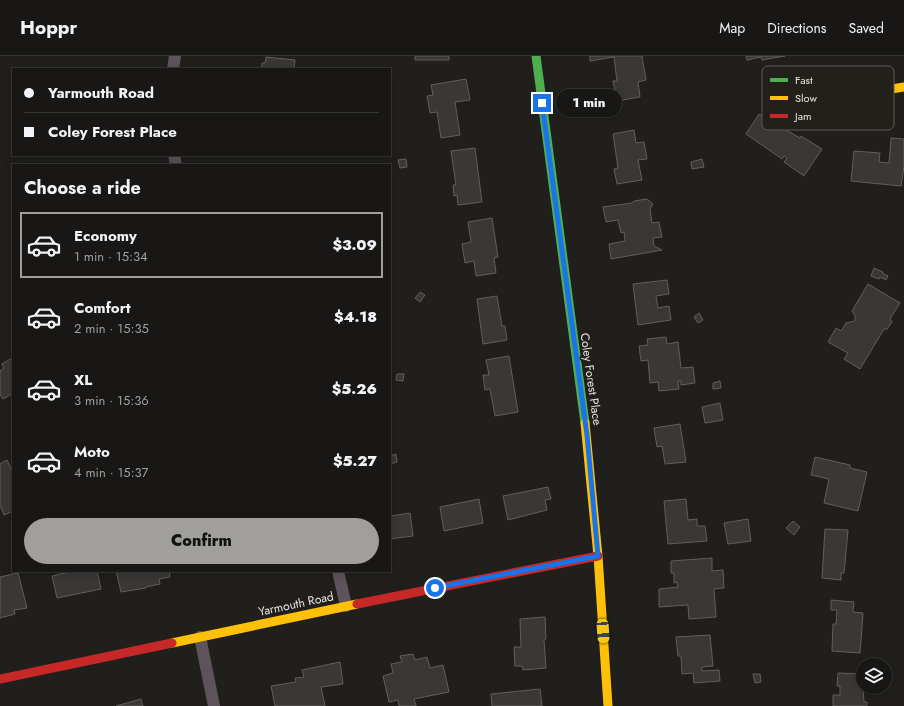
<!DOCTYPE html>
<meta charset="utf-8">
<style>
:root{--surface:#181715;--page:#252422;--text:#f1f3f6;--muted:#9f9fa0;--line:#363634;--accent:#a09f9b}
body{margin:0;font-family:Jost,sans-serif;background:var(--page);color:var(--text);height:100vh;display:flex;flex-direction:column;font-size:15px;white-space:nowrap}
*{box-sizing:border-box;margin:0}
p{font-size:13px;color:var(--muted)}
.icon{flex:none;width:22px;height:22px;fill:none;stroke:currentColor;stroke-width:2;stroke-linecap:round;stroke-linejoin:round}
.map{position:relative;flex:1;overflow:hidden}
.panel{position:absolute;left:12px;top:108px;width:379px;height:408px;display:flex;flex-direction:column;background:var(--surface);border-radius:0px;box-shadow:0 2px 10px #0003,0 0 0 1px var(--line)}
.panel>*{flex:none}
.hud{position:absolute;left:12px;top:12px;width:379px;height:88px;border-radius:0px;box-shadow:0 2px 10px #0003,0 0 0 1px var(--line);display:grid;align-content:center;height:88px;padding:0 12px;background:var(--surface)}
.tools{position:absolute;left:856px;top:602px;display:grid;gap:8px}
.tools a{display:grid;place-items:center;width:36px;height:36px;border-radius:50%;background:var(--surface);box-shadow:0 2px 10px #0003,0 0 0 1px var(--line);font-size:20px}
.end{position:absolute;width:18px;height:18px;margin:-9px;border:5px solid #1a73e8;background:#fff;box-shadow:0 0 0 2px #fff}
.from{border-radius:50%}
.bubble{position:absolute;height:28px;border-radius:14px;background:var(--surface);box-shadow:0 2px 10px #0003,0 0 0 1px var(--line);font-size:13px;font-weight:800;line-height:28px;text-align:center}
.car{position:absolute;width:12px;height:24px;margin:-12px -6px;border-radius:5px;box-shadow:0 0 3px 1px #0007;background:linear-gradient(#f5c518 24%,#345 0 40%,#f5c518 0 76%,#345 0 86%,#f5c518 0)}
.hud b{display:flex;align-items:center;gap:14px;height:38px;font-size:15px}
.hud b+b{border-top:1px solid var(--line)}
.hud i{width:10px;height:10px;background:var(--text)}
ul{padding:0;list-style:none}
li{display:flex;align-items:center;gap:12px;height:66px;margin:0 8px 6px;padding:0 4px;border:2px solid transparent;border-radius:0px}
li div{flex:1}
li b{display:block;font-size:15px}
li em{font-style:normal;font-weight:800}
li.on{border-color:var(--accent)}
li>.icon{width:36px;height:36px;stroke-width:1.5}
h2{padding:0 12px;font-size:18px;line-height:48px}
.action{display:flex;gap:8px;margin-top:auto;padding:8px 12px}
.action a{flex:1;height:46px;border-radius:24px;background:var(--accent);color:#111;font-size:16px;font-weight:800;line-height:46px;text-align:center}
header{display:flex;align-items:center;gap:24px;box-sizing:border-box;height:56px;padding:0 20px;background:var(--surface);border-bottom:1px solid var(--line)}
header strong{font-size:19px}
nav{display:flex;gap:22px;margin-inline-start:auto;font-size:14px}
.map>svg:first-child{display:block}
.building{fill:#3a3837;stroke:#615f5d}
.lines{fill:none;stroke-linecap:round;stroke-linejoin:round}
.street{stroke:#5c545a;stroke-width:12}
.fast{stroke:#4caf50;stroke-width:9}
.slow{stroke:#ffc107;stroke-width:9}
.jam{stroke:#c62828;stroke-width:9}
.route{stroke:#1a73e8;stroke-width:5}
.labels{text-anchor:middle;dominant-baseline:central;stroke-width:3.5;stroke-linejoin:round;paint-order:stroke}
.street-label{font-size:12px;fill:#e5e4e0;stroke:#22201a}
.key{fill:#22201a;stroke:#5c5b55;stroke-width:1}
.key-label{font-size:11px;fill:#e5e4e0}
</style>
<header>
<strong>Hoppr</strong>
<nav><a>Map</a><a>Directions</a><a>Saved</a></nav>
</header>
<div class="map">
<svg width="904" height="650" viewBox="0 0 904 650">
<rect width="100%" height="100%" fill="#201f1c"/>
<!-- building -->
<path class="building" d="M415,0H449V4H415Z
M590,0H642L646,24L638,26L640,41L617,45L613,25H617L614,1L590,5Z
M746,0H785L762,4L761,1L747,4Z
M266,1L295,4L294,13H261L262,7H265Z
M466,23L470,44L455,46L460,79L441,82L437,56L430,57L427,40L433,39L431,29Z
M759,58L800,82L801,80L822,93L804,120L784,106L787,102L784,100L782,103L746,78Z
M634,74L636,87L644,86L647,103L638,104L642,124L617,128L614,113L618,112L613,78Z
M891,82L904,83V110L901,130L851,125L854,95L880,97L879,106L889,107Z
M475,92L482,146L458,149L457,139L454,140L453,129H456L451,95Z
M406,103L407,111L400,112L398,104Z
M702,103L704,111L692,113L691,106Z
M647,143L653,148L650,153L652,167L659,166L662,181L653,182L654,190L662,194L611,203L609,188L625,185L624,176L621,177L618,164L606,166L603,151L632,147L634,145Z
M492,162L498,201L494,202L496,217L476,220L474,205L465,207L462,188L471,186L468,166Z
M874,212L883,216V218L888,220L886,224L880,221L879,223L871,220Z
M667,224L669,238L656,240L658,252L669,250L671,264L638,269L633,228Z
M868,228L900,247L890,263L892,266L887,273H884L860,313L844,303L848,297L828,286L836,272L841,275L846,267L855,265V260L852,255Z
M420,236L425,239L420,246L415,242Z
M497,240L502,270H505L507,284L483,288L477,243Z
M699,257L703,264L698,267L694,261Z
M666,281L667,288L678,286L681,312L693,311L695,327L681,329V325H678L679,333L659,335L658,326L650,327L648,304L641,305L639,290L648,289L647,283Z
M509,300L518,356L495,360L490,333L485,334L483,319H489L486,304Z
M12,302L13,337L3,343L0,339V315L4,312L2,308Z
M397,318H404L403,325L396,324Z
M720,325L721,332L713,333V327Z
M720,347L723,364L705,367L702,351Z
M680,368L686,406L665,408L662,390L657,391L654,372Z
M396,398L397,406L390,408V400Z
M815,401L850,409V412L867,416L858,455L824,447L829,423L811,419Z
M7,404L13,417V455L4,459L0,449V408Z
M548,431L551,443L545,444L547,454L508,464L503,440Z
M479,443L483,467L444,475L440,451Z
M686,443L688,464L697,463V470H705L707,485L668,488L664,445Z
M410,457L413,480L390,483V460Z
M748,463L751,485L728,488L724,467Z
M793,465L800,471L794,479L786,472Z
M825,473L848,474L844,517H841V524L822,522Z
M712,502V515L723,514L724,532L714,533L716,561L689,563L688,549L659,551V533L678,531L677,526L674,527V517H671V505Z
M74,515H97L101,533L57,542L52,520Z
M116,515H169L170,521L159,523L160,528L146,531V532L121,536Z
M18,517L27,552L14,554L15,558L0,562V521Z
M831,544L854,546L853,556L863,557L860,597L832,595L833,568H836L837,554H831Z
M545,561L546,583L544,584L546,612L523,614L522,610H515L514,591H521L520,563Z
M710,579L713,610L702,611V615L719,614L720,625L694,627L693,617L682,618L681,600H678L676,581Z
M413,598L415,604L427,601L430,612L443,609L449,636L414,643L416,650H399L398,644L389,646L383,620L393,617L391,608L402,606L400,600Z
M340,606L343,628L321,631L325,650H275L271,630L296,626L295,622L304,621L302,614Z
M838,617L862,618L864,646H867V650H833V639H840V630H837Z
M753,618H760L761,626L755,627Z
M540,633L542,650H492L491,638Z
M141,643L143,650H116Z"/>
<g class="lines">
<!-- street -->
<path class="street" d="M173,13L175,0
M174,99L176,109
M338,515L346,550
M200,581L214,650"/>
<!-- fast -->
<path class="fast" d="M536,0L585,367"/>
<!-- slow -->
<path class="slow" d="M856,39L904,31
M585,367L598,500L608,650
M172,587L357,548"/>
<!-- jam -->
<path class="jam" d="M357,548L598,500
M0,623L172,587"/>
</g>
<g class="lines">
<!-- route -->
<path class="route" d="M435,532L598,500L587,379L542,47"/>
</g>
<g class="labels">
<!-- street labels -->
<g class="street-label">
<text transform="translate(591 323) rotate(82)">Coley Forest Place</text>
<text transform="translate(296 548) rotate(-12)">Yarmouth Road</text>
</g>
</g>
<!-- legend -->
<rect x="762" y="10" width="132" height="64" rx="6" class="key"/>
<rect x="770" y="22" width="18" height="4" fill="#4caf50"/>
<rect x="770" y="40" width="18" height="4" fill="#ffc107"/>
<rect x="770" y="58" width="18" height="4" fill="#c62828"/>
<g class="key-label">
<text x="795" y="28">Fast</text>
<text x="795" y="46">Slow</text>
<text x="795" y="64">Jam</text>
</g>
</svg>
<div class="tools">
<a><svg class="icon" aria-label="layers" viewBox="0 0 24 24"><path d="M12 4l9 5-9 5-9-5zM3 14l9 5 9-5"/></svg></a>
</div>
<i class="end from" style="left:435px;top:532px"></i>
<i class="end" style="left:542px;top:47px"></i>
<div class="bubble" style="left:556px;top:33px;width:66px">1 min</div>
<i class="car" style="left:603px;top:575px;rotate:176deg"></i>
<div class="hud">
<b><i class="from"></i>Yarmouth Road</b>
<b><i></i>Coley Forest Place</b>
</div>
<section class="panel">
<h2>Choose a ride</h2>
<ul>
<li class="on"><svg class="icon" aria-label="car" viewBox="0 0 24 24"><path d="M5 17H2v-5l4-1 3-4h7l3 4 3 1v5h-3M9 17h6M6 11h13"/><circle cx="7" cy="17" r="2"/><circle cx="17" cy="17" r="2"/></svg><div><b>Economy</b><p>1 min · 15:34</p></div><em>$3.09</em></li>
<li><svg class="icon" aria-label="car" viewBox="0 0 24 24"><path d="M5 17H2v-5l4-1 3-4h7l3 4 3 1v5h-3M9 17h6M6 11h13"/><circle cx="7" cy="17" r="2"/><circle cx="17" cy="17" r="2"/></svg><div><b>Comfort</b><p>2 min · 15:35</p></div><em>$4.18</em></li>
<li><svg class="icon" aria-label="car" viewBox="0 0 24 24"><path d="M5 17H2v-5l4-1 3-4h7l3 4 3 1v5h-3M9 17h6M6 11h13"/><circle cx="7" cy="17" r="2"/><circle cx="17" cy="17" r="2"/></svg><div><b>XL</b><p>3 min · 15:36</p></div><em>$5.26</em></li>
<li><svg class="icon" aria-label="car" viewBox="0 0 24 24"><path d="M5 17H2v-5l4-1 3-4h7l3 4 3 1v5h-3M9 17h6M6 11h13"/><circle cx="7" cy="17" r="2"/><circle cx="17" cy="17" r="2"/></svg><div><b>Moto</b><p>4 min · 15:37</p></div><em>$5.27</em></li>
</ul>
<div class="action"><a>Confirm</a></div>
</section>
</div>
